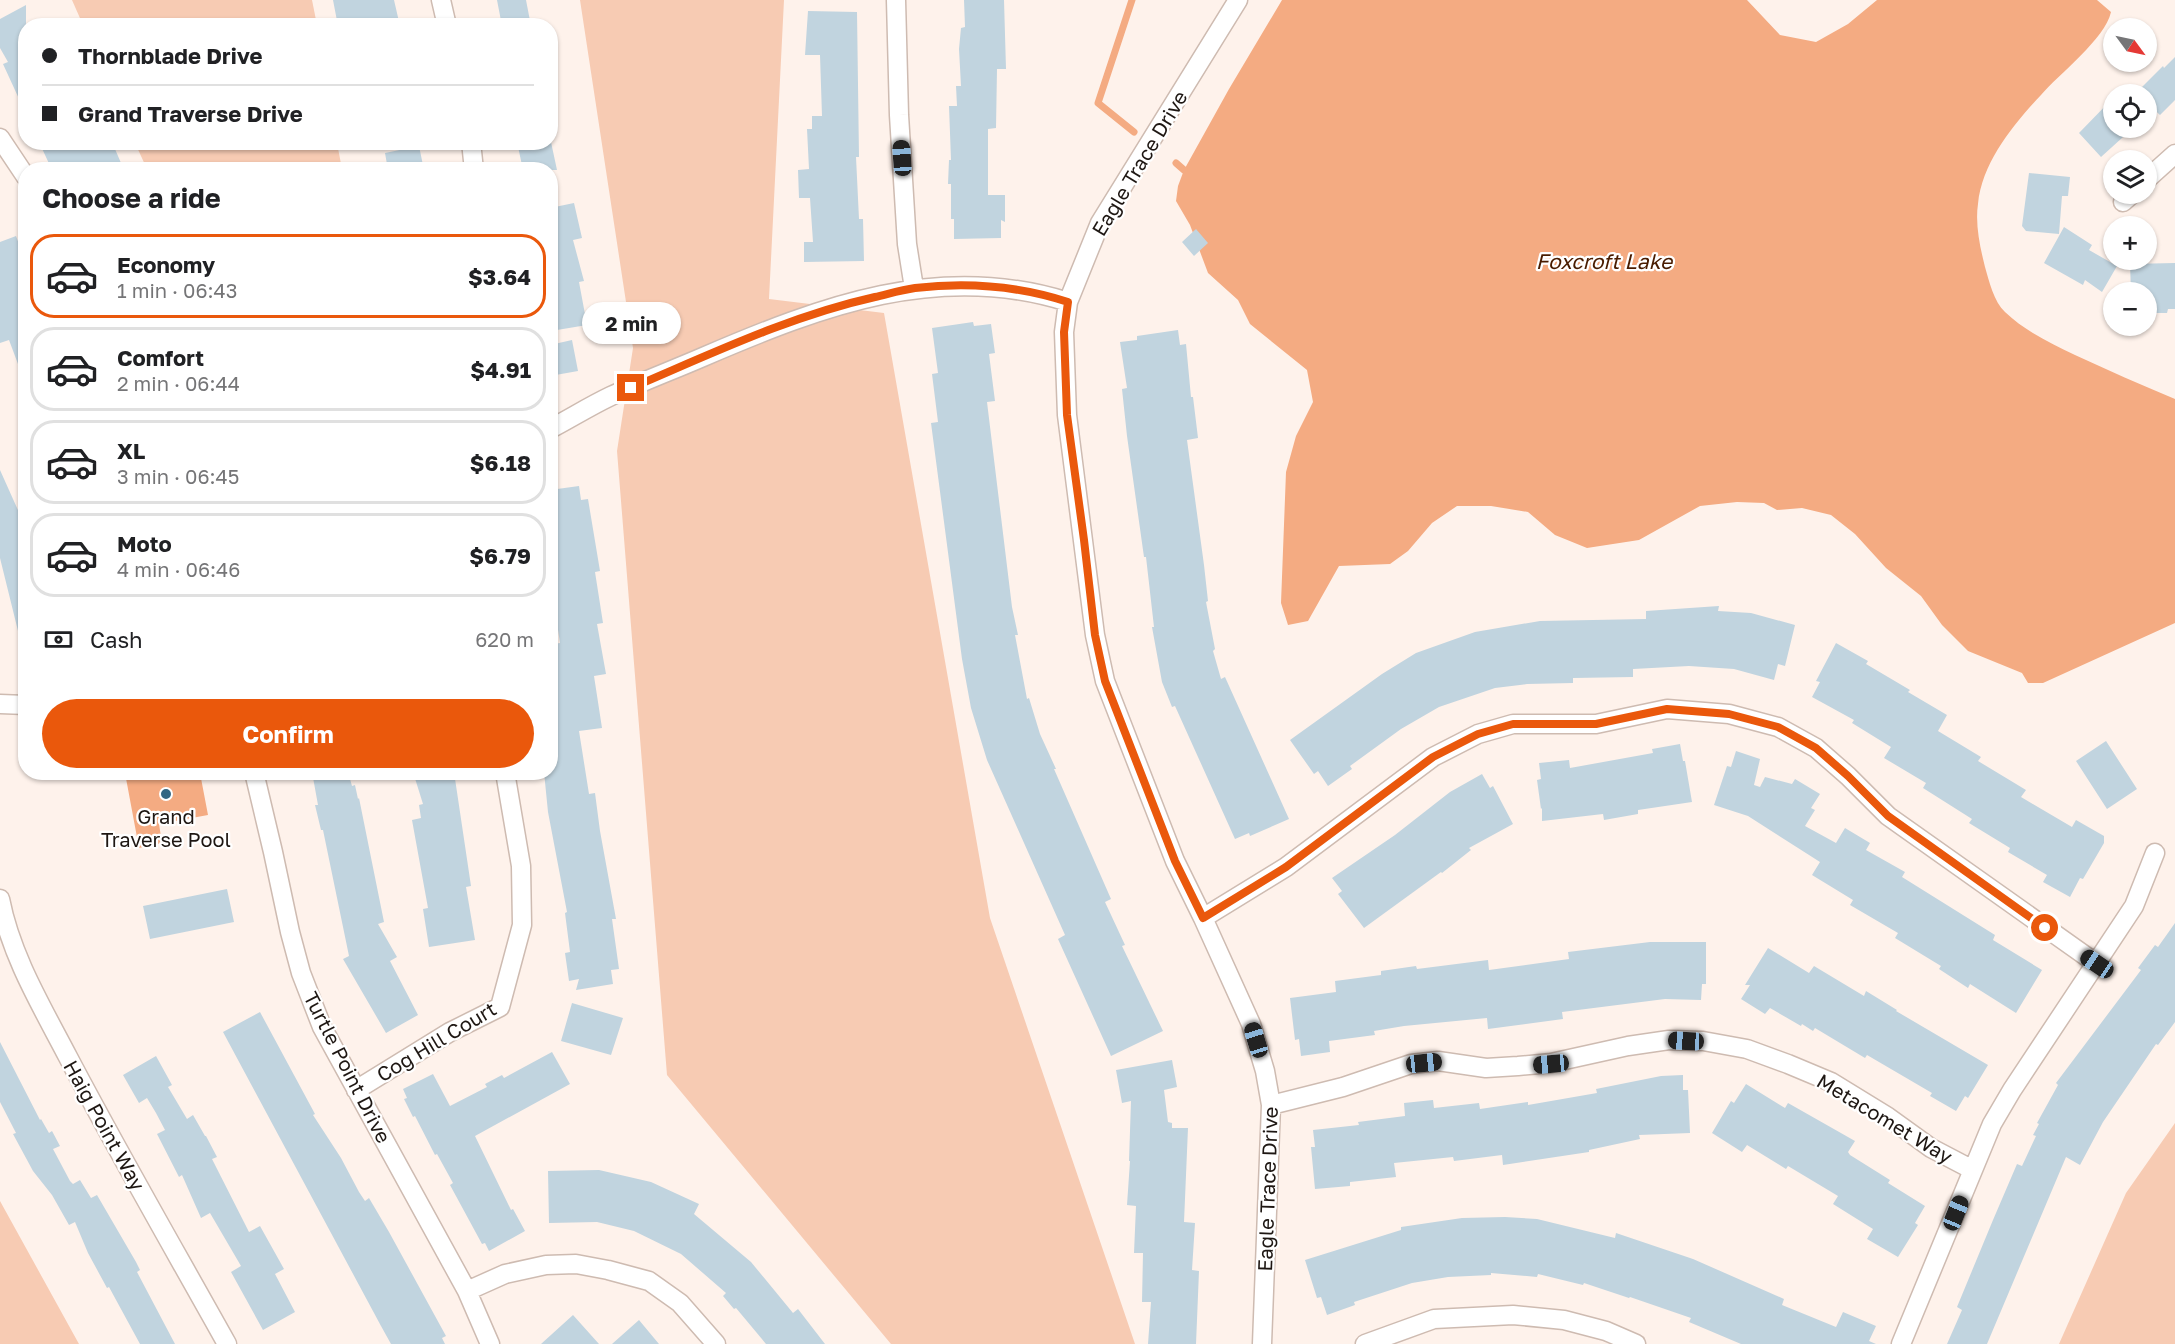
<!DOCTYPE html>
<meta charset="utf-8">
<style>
:root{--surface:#fff;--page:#f6f6f6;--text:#202124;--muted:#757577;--line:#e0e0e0;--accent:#ea580c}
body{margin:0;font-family:"Golos Text",sans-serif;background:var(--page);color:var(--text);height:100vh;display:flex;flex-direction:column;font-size:22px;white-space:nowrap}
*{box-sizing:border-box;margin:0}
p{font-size:20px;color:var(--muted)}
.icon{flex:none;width:33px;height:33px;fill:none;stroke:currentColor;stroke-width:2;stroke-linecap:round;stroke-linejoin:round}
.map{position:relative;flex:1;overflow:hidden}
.side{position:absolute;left:18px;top:162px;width:540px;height:618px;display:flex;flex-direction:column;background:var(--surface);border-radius:24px;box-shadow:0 2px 4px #0004}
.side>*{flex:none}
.hud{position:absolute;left:18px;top:18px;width:540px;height:132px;border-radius:24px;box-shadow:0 2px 4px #0004;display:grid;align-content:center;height:132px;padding:0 24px;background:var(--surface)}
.needle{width:39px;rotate:123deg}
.buttons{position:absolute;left:2103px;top:18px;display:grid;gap:12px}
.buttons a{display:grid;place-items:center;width:54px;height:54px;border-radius:50%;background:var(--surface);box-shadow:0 2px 4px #0004;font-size:30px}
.end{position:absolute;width:27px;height:27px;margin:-14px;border:8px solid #ea580c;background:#fff;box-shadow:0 0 0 3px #fff}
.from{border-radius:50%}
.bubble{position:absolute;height:42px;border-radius:21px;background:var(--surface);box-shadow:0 2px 4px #0004;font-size:20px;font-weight:700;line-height:42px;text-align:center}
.car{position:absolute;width:18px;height:36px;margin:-18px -9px;border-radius:8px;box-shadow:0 0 4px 2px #0007;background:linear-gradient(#222 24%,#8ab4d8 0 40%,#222 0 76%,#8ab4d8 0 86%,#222 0)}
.hud b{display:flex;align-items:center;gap:21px;height:57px;font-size:22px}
.hud b+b{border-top:2px solid var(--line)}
.hud i{width:15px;height:15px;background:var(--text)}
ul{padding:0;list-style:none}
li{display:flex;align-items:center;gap:18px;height:84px;margin:0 12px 9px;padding:0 12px;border:3px solid var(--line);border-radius:24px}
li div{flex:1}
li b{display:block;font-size:22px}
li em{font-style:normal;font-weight:700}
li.on{border-color:var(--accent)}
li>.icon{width:54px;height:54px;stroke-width:1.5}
h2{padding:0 24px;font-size:27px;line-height:72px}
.pay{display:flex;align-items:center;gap:15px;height:66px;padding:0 24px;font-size:22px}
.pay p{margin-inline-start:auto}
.cta{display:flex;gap:12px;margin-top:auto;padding:12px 24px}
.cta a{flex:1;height:69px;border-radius:36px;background:var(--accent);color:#fff;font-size:24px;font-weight:700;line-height:69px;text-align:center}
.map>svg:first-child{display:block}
.green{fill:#f7cbb3}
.water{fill:#f4ab82}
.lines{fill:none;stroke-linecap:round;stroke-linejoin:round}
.stream{stroke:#f4ab82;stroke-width:7}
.building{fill:#c1d4df}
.street-casing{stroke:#cebbb1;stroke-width:21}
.street{stroke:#fff;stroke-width:18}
.route{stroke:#ea580c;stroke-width:8}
.poi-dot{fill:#336783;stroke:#fff;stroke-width:2}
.labels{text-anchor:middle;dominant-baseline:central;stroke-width:4.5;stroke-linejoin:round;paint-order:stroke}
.street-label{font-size:20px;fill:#1e1713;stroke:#fff}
.poi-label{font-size:20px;fill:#1e1713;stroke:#fff}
.water-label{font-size:21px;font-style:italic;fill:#491c00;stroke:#fff}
</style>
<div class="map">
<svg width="2175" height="1344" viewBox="0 0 2175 1344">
<rect width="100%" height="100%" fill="#fef2eb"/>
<!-- green -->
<path class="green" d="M72,0H312L317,25H83Z
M580,0H784L769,299L884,313L990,918L1135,1344H891L667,1075L617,451L633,348Z
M135,143H337L342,169H147Z
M2175,1123V1344H2059L2126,1193Z
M0,1201L79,1344H0Z"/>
<!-- water -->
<path class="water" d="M1282,0H1747L1780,35L1816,42L1848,24L1877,0H2097L2111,12C2105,39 2059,74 2041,95C2014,124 1982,162 1978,204C1975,224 1980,247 1985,267C1989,281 1994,302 2005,312C2025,331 2050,343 2075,355C2108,370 2141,385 2175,399V623L2043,683H2028L2022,673L1968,651L1942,625L1921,596L1886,568L1855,534L1831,515L1802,508L1777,510L1764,503L1737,502L1700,506L1639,540L1587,548L1555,535L1528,512L1491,506H1457L1432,523L1408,551L1390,564L1339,566L1308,621L1288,625L1281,603L1286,472L1296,436L1313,402L1307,370L1250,324L1238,300L1208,273L1190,225L1176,201L1178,186L1184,170L1229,89Z
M125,773H200L208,815L159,824L162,843L139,848Z"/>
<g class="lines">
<!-- stream -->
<path class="stream" d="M1132,0L1098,103L1134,132
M1176,163L1184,170"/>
</g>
<!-- building -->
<path class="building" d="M333,0H394L400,26H338Z
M497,0H526L531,26H502Z
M964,0H1004L1006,69H997L996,128L988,129V195H1005V222L1001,220V238L954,239V219H951V184H948L949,160H951L949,106H957L956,86H961L959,49L961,28L965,27Z
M26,5V114L3,64L8,62L0,48V19Z
M808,11L857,12L859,157H856L859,219H863L864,261L804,262V242H813L810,198H799L798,170L809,169L807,129H812V116H822L820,55H805Z
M2175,57V100L2160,115L2146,102V94H2140L2137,92L2163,66L2164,68Z
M2114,97V128H2133L2101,157L2079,133Z
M39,142H112L124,170H52Z
M517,142H551L557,170H523Z
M419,146L424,170H388L385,153Z
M2029,173L2070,177L2068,196H2062L2059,234L2026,231L2022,226Z
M574,203L582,238L573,240L584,281L579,282L587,325L557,330L550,298V208Z
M2064,227L2092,245L2089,250L2117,266L2102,292L2085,280L2083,285L2044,263Z
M1196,229L1208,243L1194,256L1182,242Z
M16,236L26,263V379L24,380L9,340L0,343V242Z
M2175,263V309H2168L2167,313H2146V292H2131L2130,264Z
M973,322L974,326L991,324L995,353L989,354L995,401L987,402L1012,607L1018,635H1015L1027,699L1029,698L1040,734L1056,769H1054L1111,899L1105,902L1125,945L1122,946L1163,1031L1111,1056L1058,939L1065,935L987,760L971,708L962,659L931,423L938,422L932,374L938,373L932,328Z
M1178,330L1180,345L1186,344L1191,397H1193L1198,438L1187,440L1204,565L1208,601L1206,602L1215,649L1213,651L1221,679L1225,677L1289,819L1250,836L1249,833L1235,839L1175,706L1172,707L1162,682L1152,627H1154L1146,557H1144L1127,436L1122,389L1127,388L1120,342L1137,340V336Z
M572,340L578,371L550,376V345Z
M0,470L26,528V634L19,635L0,558Z
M579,486L581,500L588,499L600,571L595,572L603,623L597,624L606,674L594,676L602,728L579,731L589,794L595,793L600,831L616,919H612L619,969L611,970L613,984L576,990L579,979L569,981L565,953L570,952L565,913L567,912L548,812L544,772H550V749L558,748L550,702V696L557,695L550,655L555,654L553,644L560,643L554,603L558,602L550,545V490Z
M1719,606L1718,611L1751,613L1795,625L1785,666L1778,664L1774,680L1734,669L1689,666L1633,669V677L1573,678V683L1527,684L1495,688L1439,707L1401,729L1350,766L1352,769L1328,786L1318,771L1314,774L1290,740L1382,674L1416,653L1475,632L1540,621L1646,619V611Z
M1836,643L1868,661L1866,664L1910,690L1908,692L1947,715L1938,731L1981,757L1978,761L2026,790L2021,797L2072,827L2076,820L2104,836V843L2083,879L2080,878L2070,897L2043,882L2047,875L2008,852L2010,848L1969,823L1972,819L1923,788L1926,783L1884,758L1891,747L1852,723L1854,720L1812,697L1820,682L1816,681Z
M2106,741L2137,789L2107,809L2076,761Z
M1680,744L1683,761H1685L1692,802L1638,810V814L1604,820L1603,814L1542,821V808L1541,809L1537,780L1541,779L1539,763L1569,760L1570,768L1653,753L1652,749Z
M1736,751L1760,759L1754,785L1760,787L1765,777L1792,784L1795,779L1820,794L1811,808L1815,810L1805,826L1836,843L1845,828L1870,843L1866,850L1905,872L1902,877L1995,935L1993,940L2042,970L2016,1013L1970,984L1968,988L1939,969L1941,966L1895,938L1898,933L1850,905L1853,900L1812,875L1820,862L1748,816L1714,805L1727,766L1731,767Z
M312,772H348L352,786L355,785L358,799L359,798L384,922L378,924L397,957L390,961L418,1015L386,1033L343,959L349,956L323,830H321L315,805H318Z
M413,772H454L471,886L466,887L475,940L429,947L423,909L428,908L412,820L421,818L419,805L423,804Z
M1482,774L1490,788L1493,786L1513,824L1469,848L1471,850L1442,873L1441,872L1364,928L1338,894L1342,891L1332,878L1395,835L1450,792Z
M227,889L234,922L150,939L143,906Z
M2175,923V1022L2158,1045L2156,1044L2103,1122L2080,1165L2066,1157L1987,1344H1947L1962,1310L1957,1307L1993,1220L2017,1164L2022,1166L2036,1136L2033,1135L2039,1124L2037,1123L2058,1085L2056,1083L2141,970L2138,968L2155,945L2158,947Z
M1650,942H1706V984H1702L1701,1000L1665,999L1562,1012L1563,1019L1488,1029L1487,1018L1404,1026L1374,1031L1375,1035L1329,1041L1330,1052L1301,1056L1299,1039L1295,1040L1290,998L1336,992L1335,981L1381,975V971L1416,966L1417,969L1488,960L1489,970L1569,959L1568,952Z
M1768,948L1809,973L1814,966L1864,996L1866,991L1897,1010L1896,1011L1988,1065L1968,1098L1965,1096L1956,1111L1930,1096L1932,1093L1867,1055L1865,1058L1815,1028L1813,1031L1802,1024L1801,1026L1770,1008L1765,1014L1741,999L1750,985H1745Z
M572,1003L623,1018L611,1055L561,1041Z
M260,1012L315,1114L313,1115L341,1158L359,1192L365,1201L369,1198L389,1232L446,1336L442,1338L445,1344H391L381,1326L223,1032Z
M0,1042L40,1120L41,1119L49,1133L52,1131L60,1146L53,1149L70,1181L73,1184L80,1180L91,1198L97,1195L136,1262L140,1270L137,1272L175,1344H140L109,1287L107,1288L88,1253L75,1222L69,1225L52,1195L33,1171L13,1134L16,1133L0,1102Z
M552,1052L570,1084L475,1136L511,1210L513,1209L525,1231L489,1251L485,1243L482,1244L450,1185L453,1183L437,1154L435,1155L415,1116L413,1117L404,1099L407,1098L403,1089L433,1074L450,1106L487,1087L485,1084L502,1075L504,1078Z
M156,1056L172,1085L168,1087L187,1119L193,1115L205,1136H206L217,1157L212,1159L249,1232L260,1226L284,1269L275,1274L295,1312L263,1330L231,1272L241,1266L210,1213L201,1218L182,1175L179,1177L157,1134L165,1130L156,1113L147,1098L139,1103L123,1075Z
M1172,1060L1177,1087L1164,1090L1168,1122L1172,1123V1128H1188L1184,1222L1195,1223L1192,1270L1199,1271L1196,1344H1148L1151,1302H1142L1143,1253H1134L1136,1206L1127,1205L1130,1161H1129L1131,1101L1122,1103L1116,1070Z
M1683,1075V1090H1688L1690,1133L1639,1135L1640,1139L1589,1150V1152L1503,1165L1502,1155L1454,1161L1453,1157L1394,1163L1396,1177L1350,1182V1186L1315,1189L1311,1147H1315L1313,1130L1359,1125L1358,1122L1405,1116L1404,1103L1433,1100L1434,1108L1479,1103L1480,1109L1528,1102V1105L1597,1093L1596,1089L1661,1076Z
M1746,1084L1785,1108L1788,1103L1855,1141L1848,1152L1850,1155L1890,1180L1888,1183L1925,1206L1915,1223L1918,1225L1898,1257L1867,1239L1873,1229L1833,1204L1838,1196L1788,1166L1786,1169L1747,1145L1742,1152L1712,1133L1731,1101L1734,1103Z
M599,1170L651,1182L699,1204L694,1214L751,1262L793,1313L798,1309L825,1344H766L736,1308L734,1309L723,1296L726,1293L681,1254L634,1231L597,1222L549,1223L548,1171Z
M1505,1217L1537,1219L1615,1238L1616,1233L1693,1259L1784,1299L1782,1305L1836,1327L1843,1312L1876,1326L1869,1341L1876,1344H1741L1689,1322L1691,1318L1630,1297L1629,1298L1584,1283L1583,1285L1538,1274L1537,1277L1491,1273V1275L1448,1277L1412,1283L1354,1302L1355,1305L1327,1315L1321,1297L1317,1298L1305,1260L1401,1230V1227L1462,1218Z
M573,1315L599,1344H541Z
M639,1320L659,1344H612Z"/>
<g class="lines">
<!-- street casing -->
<g class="street-casing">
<path id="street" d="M441,0L447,26
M896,0L899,115L907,244L914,288
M1238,0L1100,223L1068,302L1064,332L1067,415L1095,635L1105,681L1175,861L1203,918L1251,1024L1265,1071L1271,1105L1262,1344
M0,138L26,177
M471,142L474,170
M2146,180L2175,154
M2123,202L2132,194
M550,429C571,418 590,406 611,396C641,382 673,370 703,357C822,306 939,261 1068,302
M0,704L26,705
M254,772L273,852L290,932L301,973L322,1027L467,1291L490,1344
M0,899C11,956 42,1007 68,1057C119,1154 174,1249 227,1344
M1203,918L1286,867L1433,757L1478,734L1513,724H1596L1667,709L1729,714L1778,727L1816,748L1848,776L1888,816L2097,964
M356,1090L450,1032L500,1007L522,925L521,866L505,772
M1271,1105L1343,1087L1411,1064L1438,1061L1486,1068L1518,1066L1551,1063L1628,1046L1669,1040L1703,1041L1747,1049L1788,1064L1831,1082L1888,1117L1931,1148L1973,1170
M467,1291L505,1274L546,1265L576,1264L608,1270L649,1281L680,1303L716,1344
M1365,1344L1434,1319L1513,1315L1564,1320L1606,1331L1636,1344
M1901,1344L1992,1124L2012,1090L2134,906L2155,853"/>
</g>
<!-- street -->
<use href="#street" class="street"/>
</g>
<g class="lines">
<!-- route -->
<path class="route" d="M631,388C711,354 790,316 875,297C888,294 901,290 915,288C966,282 1019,286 1068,302L1064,332L1067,415L1084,540L1095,635L1105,681L1175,861L1203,918L1286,867L1433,757L1478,734L1513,724H1596L1667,709L1729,714L1778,727L1816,748L1848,776L1888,816L2045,928"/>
</g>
<!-- markers -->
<circle class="poi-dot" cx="166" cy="794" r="6"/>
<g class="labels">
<!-- street labels -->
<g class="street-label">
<text transform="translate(1139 163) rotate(-59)">Eagle Trace Drive</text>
<text transform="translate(436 1041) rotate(-31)">Cog Hill Court</text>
<text transform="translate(348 1067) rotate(63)">Turtle Point Drive</text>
<text transform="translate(1885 1118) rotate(31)">Metacomet Way</text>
<text transform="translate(105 1125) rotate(61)">Haig Point Way</text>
<text transform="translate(1267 1189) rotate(-88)">Eagle Trace Drive</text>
</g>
<!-- poi labels -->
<g class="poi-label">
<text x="166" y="816">Grand<tspan x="166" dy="23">Traverse Pool</tspan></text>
</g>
<!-- water labels -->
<g class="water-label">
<text x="1604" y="261">Foxcroft Lake</text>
</g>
</g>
</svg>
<div class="buttons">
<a><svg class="needle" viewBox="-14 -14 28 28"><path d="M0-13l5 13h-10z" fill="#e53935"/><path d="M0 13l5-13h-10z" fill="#757577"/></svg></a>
<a><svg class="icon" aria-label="locate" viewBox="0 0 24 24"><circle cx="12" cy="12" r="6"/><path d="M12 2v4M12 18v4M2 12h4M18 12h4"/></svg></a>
<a><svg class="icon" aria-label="layers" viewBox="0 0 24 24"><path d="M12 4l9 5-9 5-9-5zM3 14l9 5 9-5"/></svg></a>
<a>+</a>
<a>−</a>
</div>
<i class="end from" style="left:2045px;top:928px"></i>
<i class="end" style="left:631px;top:388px"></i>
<div class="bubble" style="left:582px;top:302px;width:99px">2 min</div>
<i class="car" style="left:902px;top:158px;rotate:356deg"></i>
<i class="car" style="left:2097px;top:964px;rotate:304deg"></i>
<i class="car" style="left:1256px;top:1040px;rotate:343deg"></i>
<i class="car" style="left:1686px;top:1041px;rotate:273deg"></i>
<i class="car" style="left:1424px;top:1063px;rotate:84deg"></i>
<i class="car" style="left:1551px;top:1064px;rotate:265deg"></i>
<i class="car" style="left:1956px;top:1213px;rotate:22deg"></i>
<div class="hud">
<b><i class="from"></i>Thornblade Drive</b>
<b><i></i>Grand Traverse Drive</b>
</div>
<section class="side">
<h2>Choose a ride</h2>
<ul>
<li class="on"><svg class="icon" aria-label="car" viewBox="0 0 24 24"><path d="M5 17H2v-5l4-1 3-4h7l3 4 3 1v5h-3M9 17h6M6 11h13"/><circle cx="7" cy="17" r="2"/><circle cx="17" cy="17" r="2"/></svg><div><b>Economy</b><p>1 min · 06:43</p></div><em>$3.64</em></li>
<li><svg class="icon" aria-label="car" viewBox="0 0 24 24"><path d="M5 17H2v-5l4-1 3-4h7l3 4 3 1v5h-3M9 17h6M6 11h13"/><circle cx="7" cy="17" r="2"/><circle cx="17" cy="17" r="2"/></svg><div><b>Comfort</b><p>2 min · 06:44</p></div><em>$4.91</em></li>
<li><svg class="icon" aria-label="car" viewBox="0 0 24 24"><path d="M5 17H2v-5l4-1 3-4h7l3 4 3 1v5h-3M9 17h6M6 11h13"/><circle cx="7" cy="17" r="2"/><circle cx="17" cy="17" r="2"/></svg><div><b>XL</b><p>3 min · 06:45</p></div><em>$6.18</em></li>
<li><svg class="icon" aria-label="car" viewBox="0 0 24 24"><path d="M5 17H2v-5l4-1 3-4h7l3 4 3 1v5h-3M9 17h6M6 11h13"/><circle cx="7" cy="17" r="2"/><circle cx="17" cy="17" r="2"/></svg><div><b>Moto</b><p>4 min · 06:46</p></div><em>$6.79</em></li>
</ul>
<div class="pay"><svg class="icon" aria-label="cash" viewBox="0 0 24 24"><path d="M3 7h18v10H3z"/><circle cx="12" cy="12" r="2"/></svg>Cash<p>620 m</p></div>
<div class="cta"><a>Confirm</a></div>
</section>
</div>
